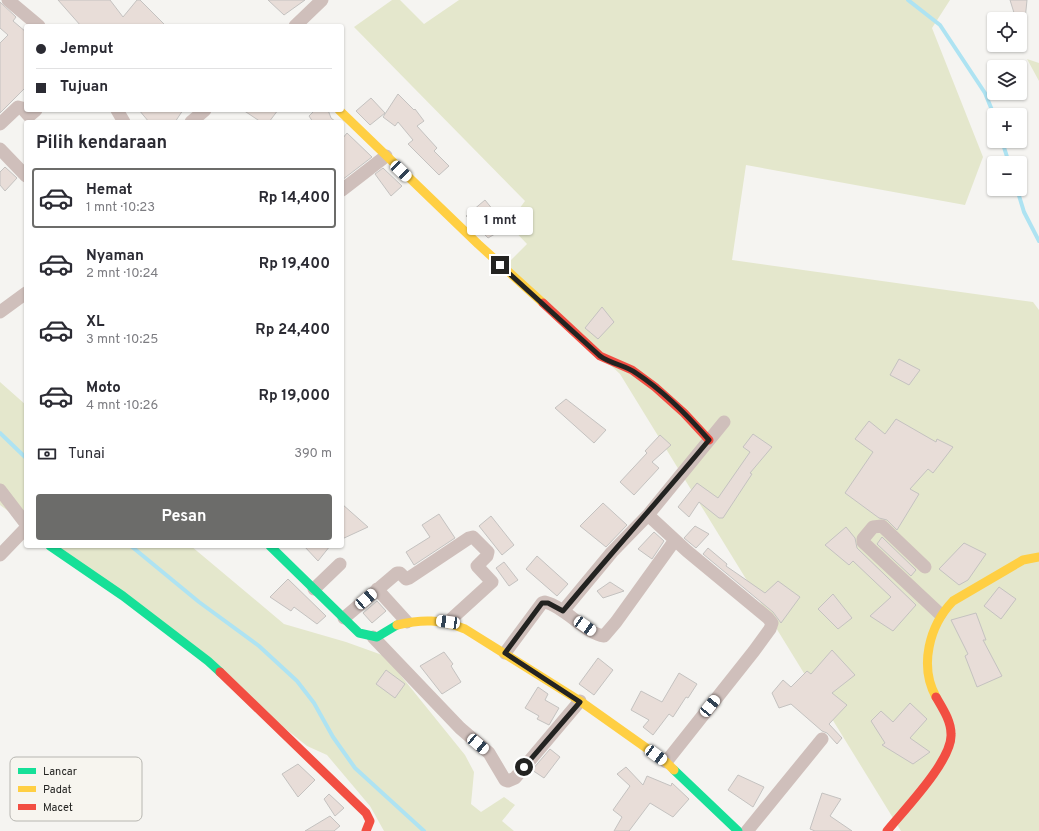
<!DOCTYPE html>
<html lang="id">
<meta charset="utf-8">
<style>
:root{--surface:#fff;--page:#f7f7f7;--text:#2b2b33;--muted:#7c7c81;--line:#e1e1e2;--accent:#6c6c6a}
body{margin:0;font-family:Overpass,sans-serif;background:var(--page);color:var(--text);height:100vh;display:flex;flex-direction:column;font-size:15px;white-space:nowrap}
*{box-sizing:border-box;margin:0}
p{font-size:13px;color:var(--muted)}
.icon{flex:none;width:22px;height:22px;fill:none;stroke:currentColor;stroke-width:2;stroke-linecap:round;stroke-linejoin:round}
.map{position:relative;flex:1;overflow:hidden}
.sheet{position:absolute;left:24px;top:120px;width:320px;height:428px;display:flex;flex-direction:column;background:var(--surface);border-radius:4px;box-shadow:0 1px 3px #0004}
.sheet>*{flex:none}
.top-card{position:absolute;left:24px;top:24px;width:320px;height:88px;border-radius:4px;box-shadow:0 1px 3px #0004;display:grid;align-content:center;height:88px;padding:0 12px;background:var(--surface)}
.controls{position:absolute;left:987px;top:12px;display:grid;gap:8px}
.controls a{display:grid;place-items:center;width:40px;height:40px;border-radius:4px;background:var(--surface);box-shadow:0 1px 3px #0004;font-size:20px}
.end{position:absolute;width:18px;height:18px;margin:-9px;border:5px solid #232321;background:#fff;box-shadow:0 0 0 2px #fff}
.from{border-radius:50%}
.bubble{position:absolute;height:28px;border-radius:4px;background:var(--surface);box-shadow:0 1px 3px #0004;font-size:13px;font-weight:700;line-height:28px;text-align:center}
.car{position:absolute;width:12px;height:24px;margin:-12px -6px;border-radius:5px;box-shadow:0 0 3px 1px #0007;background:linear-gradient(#fff 24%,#345 0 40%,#fff 0 76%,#345 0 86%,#fff 0)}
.top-card b{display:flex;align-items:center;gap:14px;height:38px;font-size:15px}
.top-card b+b{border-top:1px solid var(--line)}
.top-card i{width:10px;height:10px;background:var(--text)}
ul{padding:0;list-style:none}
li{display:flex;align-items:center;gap:12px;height:60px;margin:0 8px 6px;padding:0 4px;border:2px solid transparent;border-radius:4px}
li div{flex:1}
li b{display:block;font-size:15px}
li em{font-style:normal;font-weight:700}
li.on{border-color:var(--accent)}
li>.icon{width:36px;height:36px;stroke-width:1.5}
h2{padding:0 12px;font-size:18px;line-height:48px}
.pay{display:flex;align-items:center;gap:10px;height:44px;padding:0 12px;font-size:15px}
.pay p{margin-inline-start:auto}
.button{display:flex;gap:8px;margin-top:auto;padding:8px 12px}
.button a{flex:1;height:46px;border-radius:4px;background:var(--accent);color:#fff;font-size:16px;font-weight:700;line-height:46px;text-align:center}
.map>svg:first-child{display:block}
.green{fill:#e4e7cc}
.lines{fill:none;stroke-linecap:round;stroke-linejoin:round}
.stream{stroke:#aee3f2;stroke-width:4}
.building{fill:#e8ddd8;stroke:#c4c2c0}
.street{stroke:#cfbfbb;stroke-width:13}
.fast{stroke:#16e098;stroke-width:9}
.slow{stroke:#ffcf43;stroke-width:9}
.jam{stroke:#f24e42;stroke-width:9}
.route{stroke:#232321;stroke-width:5}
.key{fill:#f7f5ef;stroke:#b7b6b1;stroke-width:1}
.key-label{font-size:11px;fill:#232321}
</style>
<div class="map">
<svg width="1039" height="831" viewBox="0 0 1039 831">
<rect width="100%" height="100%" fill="#f5f4f1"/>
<!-- green -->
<path class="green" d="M392,0H400L424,24L459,0H950L932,28L983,157L965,205L746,165L732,260L1033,302L1039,310V831H901L620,374L505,266L527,244L508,224L525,201L354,27Z
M1027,59L1039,63V81Z
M0,382L26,405V524L0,505Z
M57,546H191L284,624L346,642L385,656L465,755L474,772L471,804L481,812L504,797L515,805L502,821L514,831H384L370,806L327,755L307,746Z"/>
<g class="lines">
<!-- stream -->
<path class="stream" d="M908,0L940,25L985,93L994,115
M1002,141L1009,163
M1017,189L1024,212L1039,241
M0,433L26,458
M131,546L199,602L259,646L297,681L314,703L333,737L355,768L424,831"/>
</g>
<!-- building -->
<path class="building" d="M58,0H110L123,17L137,0H140L166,26H81Z
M268,0H305L284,15Z
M1010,0H1027L1025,20L1015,16Z
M0,2L16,17L13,21L26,32V87L0,113V43L8,35L0,28Z
M398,94L414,110L415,109L424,121L417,126L437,148L434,151L449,166L439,175L408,144L413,140L398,122L395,126L383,117Z
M371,98L385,113L370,125L356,111Z
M139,110H183L175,122H149Z
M243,110H278L269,122H261Z
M315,110H328L331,118L336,122H313L309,116Z
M347,133L372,157L342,180V139Z
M5,167L17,178L5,191L0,185V172Z
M383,168L402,186L391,196L375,174Z
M485,200L507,227L488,238L466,216Z
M602,307L614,322L598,339L585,328Z
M899,359L920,370L909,385L890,375Z
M566,399L606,430L594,443L555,408Z
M896,419L936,442L937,439L953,447L933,473L928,469L910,489L919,494L897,530L887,520L879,518L845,493L873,452L855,439L869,421L885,434Z
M753,434L772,447L750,473L752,474L723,518H719L699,502L689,517L678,507L697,483L718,498L750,452L743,447Z
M660,435L671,445L652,462L659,468L634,495L620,482L647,453L645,451Z
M603,503L627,525L606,547L580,526Z
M342,504L368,527L342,539Z
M439,514L455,538L414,565L406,552L430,537L422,525Z
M491,516L514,545L502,555L479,526Z
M695,526L709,534L696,548L684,538Z
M846,527L855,538L857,548L916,605L893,631L870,616L891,597L853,561L849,565L825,545Z
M654,532L664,541L652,559L638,549Z
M882,537L916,570L911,576L877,544Z
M964,543L986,554L968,580L959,585L939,569Z
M304,546H330L318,561Z
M708,548L727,564L726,566L765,593L778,581L800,597L781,623L773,612L703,554Z
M537,556L568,584L557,596L526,569Z
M504,562L518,580L509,586L496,568Z
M288,579L326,616L317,624L294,607L291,611L270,597Z
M610,582L624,591L603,598L597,591Z
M999,587L1016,599L1001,619L984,606Z
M833,594L852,618L838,629L818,609Z
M377,601L386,611L372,623L363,613Z
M976,613L986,640H983L1002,676L977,687L965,656L968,654L951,620Z
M832,650L855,675L832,693L847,705L829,724L842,738L837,744L827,733L822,731L791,704L779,708L772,693L783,680L791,687L807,671L811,674Z
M444,652L453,664L451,666L461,682L442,694L420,666Z
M598,658L613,670L594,695L579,684Z
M386,670L405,684L395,698L376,684Z
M679,673L697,684L688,698L686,697L673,717L669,714L653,735L643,727L649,720L631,710L641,691L662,702Z
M538,687L548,694L545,700L559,708L549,725L537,719L539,716L525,708Z
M910,703L927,719L910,738L930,752L913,764L882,745L885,743L871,721L881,711L893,722Z
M550,749L560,757L544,778L532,770Z
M298,764L315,780L298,797L282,774Z
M626,767L643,785L647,776L671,786L672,783L689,799L673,817L650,803L629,831H614L622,817L613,810L630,786L617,774Z
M738,775L764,787L753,807L728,790Z
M822,793L841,799L830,816L852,831H815L810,829Z
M329,794L344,808L335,816L324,799Z
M330,816L340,826L334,831H305Z"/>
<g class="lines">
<!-- street -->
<path class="street" d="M8,0L39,26
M295,26L322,0
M117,110L124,122
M191,122L205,110
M0,124L18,107L22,108L29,116L36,110
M0,149L26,176
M342,190L386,156
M0,312L26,293
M0,490L26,524
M648,515L687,551L768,618L772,623L770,629L754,651L666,762
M0,555L26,528
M925,567L882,526L873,527L863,539V542L940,614
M314,589L340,564
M377,589L407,622
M563,611L612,552L648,515L724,422
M344,618L397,573H400L406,579L409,578L469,538L473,537L488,552L487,556L477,566L492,582L448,622
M373,637L460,728L489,753L505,780L508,781L515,778L580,701
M505,653L542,603L545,602C565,607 586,634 604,636L616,622L675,540
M747,831L822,739"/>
<!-- fast -->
<path class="fast" d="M50,546L123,596L208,661L220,672
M270,546L359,633L377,637L397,625
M674,770L738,831"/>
<!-- slow -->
<path class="slow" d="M339,110L478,244L543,303
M397,625C422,619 441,619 465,629L580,701L666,762L674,770
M936,697C919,666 929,626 953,601L1023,560L1039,557"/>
<!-- jam -->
<path class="jam" d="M543,303L600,356L632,370L655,387L684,413L709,440
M220,672L366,813L370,821L366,831
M887,831C903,811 953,760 951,734C951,721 943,709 936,697"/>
</g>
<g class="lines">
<!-- route -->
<path class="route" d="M500,265L600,356C611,364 625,365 636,373C662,390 689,417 709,440C661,498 611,553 563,611L548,603H542L505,653L580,702L524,767"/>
</g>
<!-- legend -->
<rect x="10" y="757" width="132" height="64" rx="6" class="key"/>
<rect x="18" y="768" width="18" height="6" fill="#16e098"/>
<rect x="18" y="786" width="18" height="6" fill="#ffcf43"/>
<rect x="18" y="804" width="18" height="6" fill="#f24e42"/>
<g class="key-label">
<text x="43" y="775">Lancar</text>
<text x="43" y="793">Padat</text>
<text x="43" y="811">Macet</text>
</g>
</svg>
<div class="controls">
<a><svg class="icon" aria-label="locate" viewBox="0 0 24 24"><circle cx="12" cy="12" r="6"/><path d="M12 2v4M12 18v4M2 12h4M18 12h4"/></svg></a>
<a><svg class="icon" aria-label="layers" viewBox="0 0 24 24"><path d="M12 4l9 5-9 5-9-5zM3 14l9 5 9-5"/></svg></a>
<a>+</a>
<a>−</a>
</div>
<i class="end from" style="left:524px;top:767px"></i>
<i class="end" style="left:500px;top:265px"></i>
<div class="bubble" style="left:467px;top:207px;width:66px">1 mnt</div>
<i class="car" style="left:401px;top:171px;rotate:134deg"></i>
<i class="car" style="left:366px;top:599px;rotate:49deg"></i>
<i class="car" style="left:448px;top:622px;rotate:278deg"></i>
<i class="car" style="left:585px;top:626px;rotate:124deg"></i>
<i class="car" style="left:710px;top:706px;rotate:39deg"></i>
<i class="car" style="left:478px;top:744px;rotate:130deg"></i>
<i class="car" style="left:656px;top:755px;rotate:126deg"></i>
<div class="top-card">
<b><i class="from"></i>Jemput</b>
<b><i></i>Tujuan</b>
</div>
<section class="sheet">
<h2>Pilih kendaraan</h2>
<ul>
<li class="on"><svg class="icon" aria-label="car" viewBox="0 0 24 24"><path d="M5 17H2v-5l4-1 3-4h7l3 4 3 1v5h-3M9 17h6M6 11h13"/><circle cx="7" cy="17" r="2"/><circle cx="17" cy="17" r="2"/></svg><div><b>Hemat</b><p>1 mnt · 10:23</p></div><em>Rp 14,400</em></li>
<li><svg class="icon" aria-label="car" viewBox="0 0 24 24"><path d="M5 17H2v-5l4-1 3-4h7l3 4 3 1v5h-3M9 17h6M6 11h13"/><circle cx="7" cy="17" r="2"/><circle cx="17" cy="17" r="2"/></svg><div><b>Nyaman</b><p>2 mnt · 10:24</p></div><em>Rp 19,400</em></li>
<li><svg class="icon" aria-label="car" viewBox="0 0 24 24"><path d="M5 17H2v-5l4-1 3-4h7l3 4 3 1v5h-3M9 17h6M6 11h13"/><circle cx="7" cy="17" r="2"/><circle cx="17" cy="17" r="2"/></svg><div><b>XL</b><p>3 mnt · 10:25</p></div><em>Rp 24,400</em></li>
<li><svg class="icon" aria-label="car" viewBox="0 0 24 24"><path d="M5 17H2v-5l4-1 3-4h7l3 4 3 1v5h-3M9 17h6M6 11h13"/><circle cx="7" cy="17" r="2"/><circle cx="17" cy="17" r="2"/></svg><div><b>Moto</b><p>4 mnt · 10:26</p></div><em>Rp 19,000</em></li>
</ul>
<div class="pay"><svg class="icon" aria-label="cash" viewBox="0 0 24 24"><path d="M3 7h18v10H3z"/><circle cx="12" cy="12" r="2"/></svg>Tunai<p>390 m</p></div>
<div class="button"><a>Pesan</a></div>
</section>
</div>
